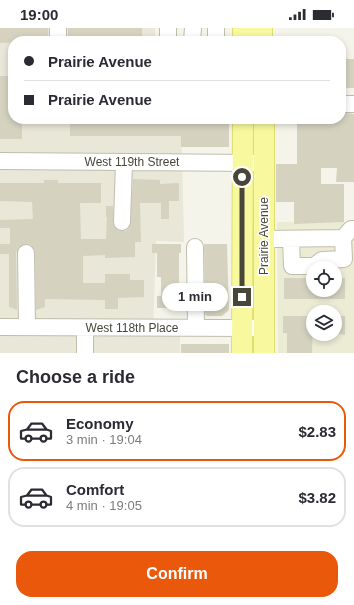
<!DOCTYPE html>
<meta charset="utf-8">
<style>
:root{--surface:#fff;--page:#f7f7f7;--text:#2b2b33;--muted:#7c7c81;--line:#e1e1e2;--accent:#ea580c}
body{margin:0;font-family:Arial,sans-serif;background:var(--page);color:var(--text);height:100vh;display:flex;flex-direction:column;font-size:15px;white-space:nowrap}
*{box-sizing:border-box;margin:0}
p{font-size:13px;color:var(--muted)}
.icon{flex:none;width:22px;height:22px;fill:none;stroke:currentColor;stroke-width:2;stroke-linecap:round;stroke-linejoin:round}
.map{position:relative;height:325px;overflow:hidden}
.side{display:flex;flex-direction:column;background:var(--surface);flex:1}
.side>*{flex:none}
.hud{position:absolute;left:8px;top:8px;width:338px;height:88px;border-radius:16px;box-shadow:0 2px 6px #0003;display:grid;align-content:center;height:88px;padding:0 16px;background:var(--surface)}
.controls{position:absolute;left:306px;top:233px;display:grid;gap:8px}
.controls a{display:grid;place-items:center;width:36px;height:36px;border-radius:50%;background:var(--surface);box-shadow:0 2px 6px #0003;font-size:20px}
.end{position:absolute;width:18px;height:18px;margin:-9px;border:5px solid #484638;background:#fff;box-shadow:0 0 0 2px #fff}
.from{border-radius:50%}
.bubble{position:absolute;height:28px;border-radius:14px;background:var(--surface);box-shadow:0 2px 6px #0003;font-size:13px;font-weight:700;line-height:28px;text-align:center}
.hud b{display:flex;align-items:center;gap:14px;height:38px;font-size:15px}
.hud b+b{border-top:1px solid var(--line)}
.hud i{width:10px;height:10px;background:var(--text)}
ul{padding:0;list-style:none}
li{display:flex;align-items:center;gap:12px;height:60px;margin:0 8px 6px;padding:0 8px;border:2px solid var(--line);border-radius:16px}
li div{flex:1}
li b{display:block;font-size:15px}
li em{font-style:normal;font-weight:700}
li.active{border-color:var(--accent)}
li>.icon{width:36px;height:36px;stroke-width:1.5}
h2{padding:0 16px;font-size:18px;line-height:48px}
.action{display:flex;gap:8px;margin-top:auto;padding:8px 16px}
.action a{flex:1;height:46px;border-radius:16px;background:var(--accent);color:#fff;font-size:16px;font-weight:700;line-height:46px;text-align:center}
.status{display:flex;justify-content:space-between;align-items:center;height:28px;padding:0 20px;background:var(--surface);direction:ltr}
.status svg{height:11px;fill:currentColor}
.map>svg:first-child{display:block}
.residential{fill:#e8e7d8}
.education{fill:#ececd5;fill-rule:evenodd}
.building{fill:#d5d3c0}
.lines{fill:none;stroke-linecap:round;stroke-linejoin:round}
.minor-casing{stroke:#bfbead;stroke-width:18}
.major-casing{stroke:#dedd6e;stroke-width:22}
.minor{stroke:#fff;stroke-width:16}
.major{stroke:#f8f99e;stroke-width:20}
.route{stroke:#484638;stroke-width:5}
.labels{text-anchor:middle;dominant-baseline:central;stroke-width:3.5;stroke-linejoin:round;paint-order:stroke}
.street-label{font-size:12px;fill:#484638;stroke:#fff}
</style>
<div class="status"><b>19:00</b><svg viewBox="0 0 49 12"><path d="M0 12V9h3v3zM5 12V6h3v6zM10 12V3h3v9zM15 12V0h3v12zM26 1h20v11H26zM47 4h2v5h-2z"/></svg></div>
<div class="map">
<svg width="354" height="325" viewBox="0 0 354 325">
<rect width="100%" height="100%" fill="#f4f4ea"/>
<!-- residential -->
<path class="residential" d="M0,0H155V13H13V91H181L184,214L156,213L153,306H180V325H0Z"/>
<!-- education -->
<path class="education" d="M277,194H354V325H278ZM313,240H335V262H313ZM313,284H335V306H313Z"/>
<!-- building -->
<path class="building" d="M0,0H48V13L0,15Z
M68,0H142V10H122V13H68Z
M341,31H354V60H343Z
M0,48H13V91H18V95H22V111H0Z
M341,84L354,86V154H336L337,140H321V156H344V194L294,196V174H276V136H297V93L341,91Z
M70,91H229V119H181V108H70Z
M133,151L160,152V156L179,155V173H169V191H161V175H140L141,214H135V229L105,230V227L83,228V255H105V246H130V252H144V269L118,270V281H105V272L45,271V279L36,282L35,224L31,217L25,216L18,220L16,225L17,282L9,279V226H0V216H10V200H0V192L33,191L32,174L0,173V155H44V152H58V155H101V175H80L81,211H106L107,189H106V178H113V194L117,202L126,203L130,199Z
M152,216H181V225H179V280H157V268H161V249H157V225H152Z
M204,216H227L229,282L222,288H207L205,286Z
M284,250H313V262H335V250H345V271H284Z
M283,288H313L312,325H287V305H283Z
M335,288H345V307L335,305Z
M181,316H229V325H181Z"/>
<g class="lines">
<!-- minor casing -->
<g class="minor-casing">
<path id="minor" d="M58,0V13
M216,0V13
M168,13V0
M192,13L193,0
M345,76H354
M0,133L265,135
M122,194L124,134
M264,211L343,210
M291,211L292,238H314L322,232L344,231L343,210L351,201H354
M195,219L196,300
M26,225L27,299
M0,299L265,300
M85,300V325"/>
</g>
<!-- major casing -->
<g class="major-casing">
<path id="major" d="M262,0V13
M243,13V0
M264,91V325
M242,325L243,91"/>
</g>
<!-- minor -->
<use href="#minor" class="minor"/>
<!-- major -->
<use href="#major" class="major"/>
</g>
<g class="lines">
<!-- route -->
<path class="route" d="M242,269V149"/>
</g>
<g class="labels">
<!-- street labels -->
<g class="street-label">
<text x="132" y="134">West 119th Street</text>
<text transform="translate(264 208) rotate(-90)">Prairie Avenue</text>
<text x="132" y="300">West 118th Place</text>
</g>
</g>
</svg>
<div class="controls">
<a><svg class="icon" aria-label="locate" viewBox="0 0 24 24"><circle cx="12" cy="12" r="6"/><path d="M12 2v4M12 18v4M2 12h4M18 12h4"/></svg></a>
<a><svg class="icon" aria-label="layers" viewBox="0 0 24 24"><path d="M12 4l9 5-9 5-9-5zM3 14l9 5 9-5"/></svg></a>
</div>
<i class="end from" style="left:242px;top:149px"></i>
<i class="end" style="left:242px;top:269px"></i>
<div class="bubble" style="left:162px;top:255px;width:66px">1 min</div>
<div class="hud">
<b><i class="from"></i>Prairie Avenue</b>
<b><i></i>Prairie Avenue</b>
</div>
</div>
<section class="side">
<h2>Choose a ride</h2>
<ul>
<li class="active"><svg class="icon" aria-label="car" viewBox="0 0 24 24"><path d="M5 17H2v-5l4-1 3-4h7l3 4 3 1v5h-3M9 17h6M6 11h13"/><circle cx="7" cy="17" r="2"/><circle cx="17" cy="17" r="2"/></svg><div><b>Economy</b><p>3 min · 19:04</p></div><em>$2.83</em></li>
<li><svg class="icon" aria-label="car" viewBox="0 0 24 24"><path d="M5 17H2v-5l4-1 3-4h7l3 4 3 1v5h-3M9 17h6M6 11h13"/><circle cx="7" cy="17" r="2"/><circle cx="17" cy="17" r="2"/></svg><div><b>Comfort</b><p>4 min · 19:05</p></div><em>$3.82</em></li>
</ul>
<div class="action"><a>Confirm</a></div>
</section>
